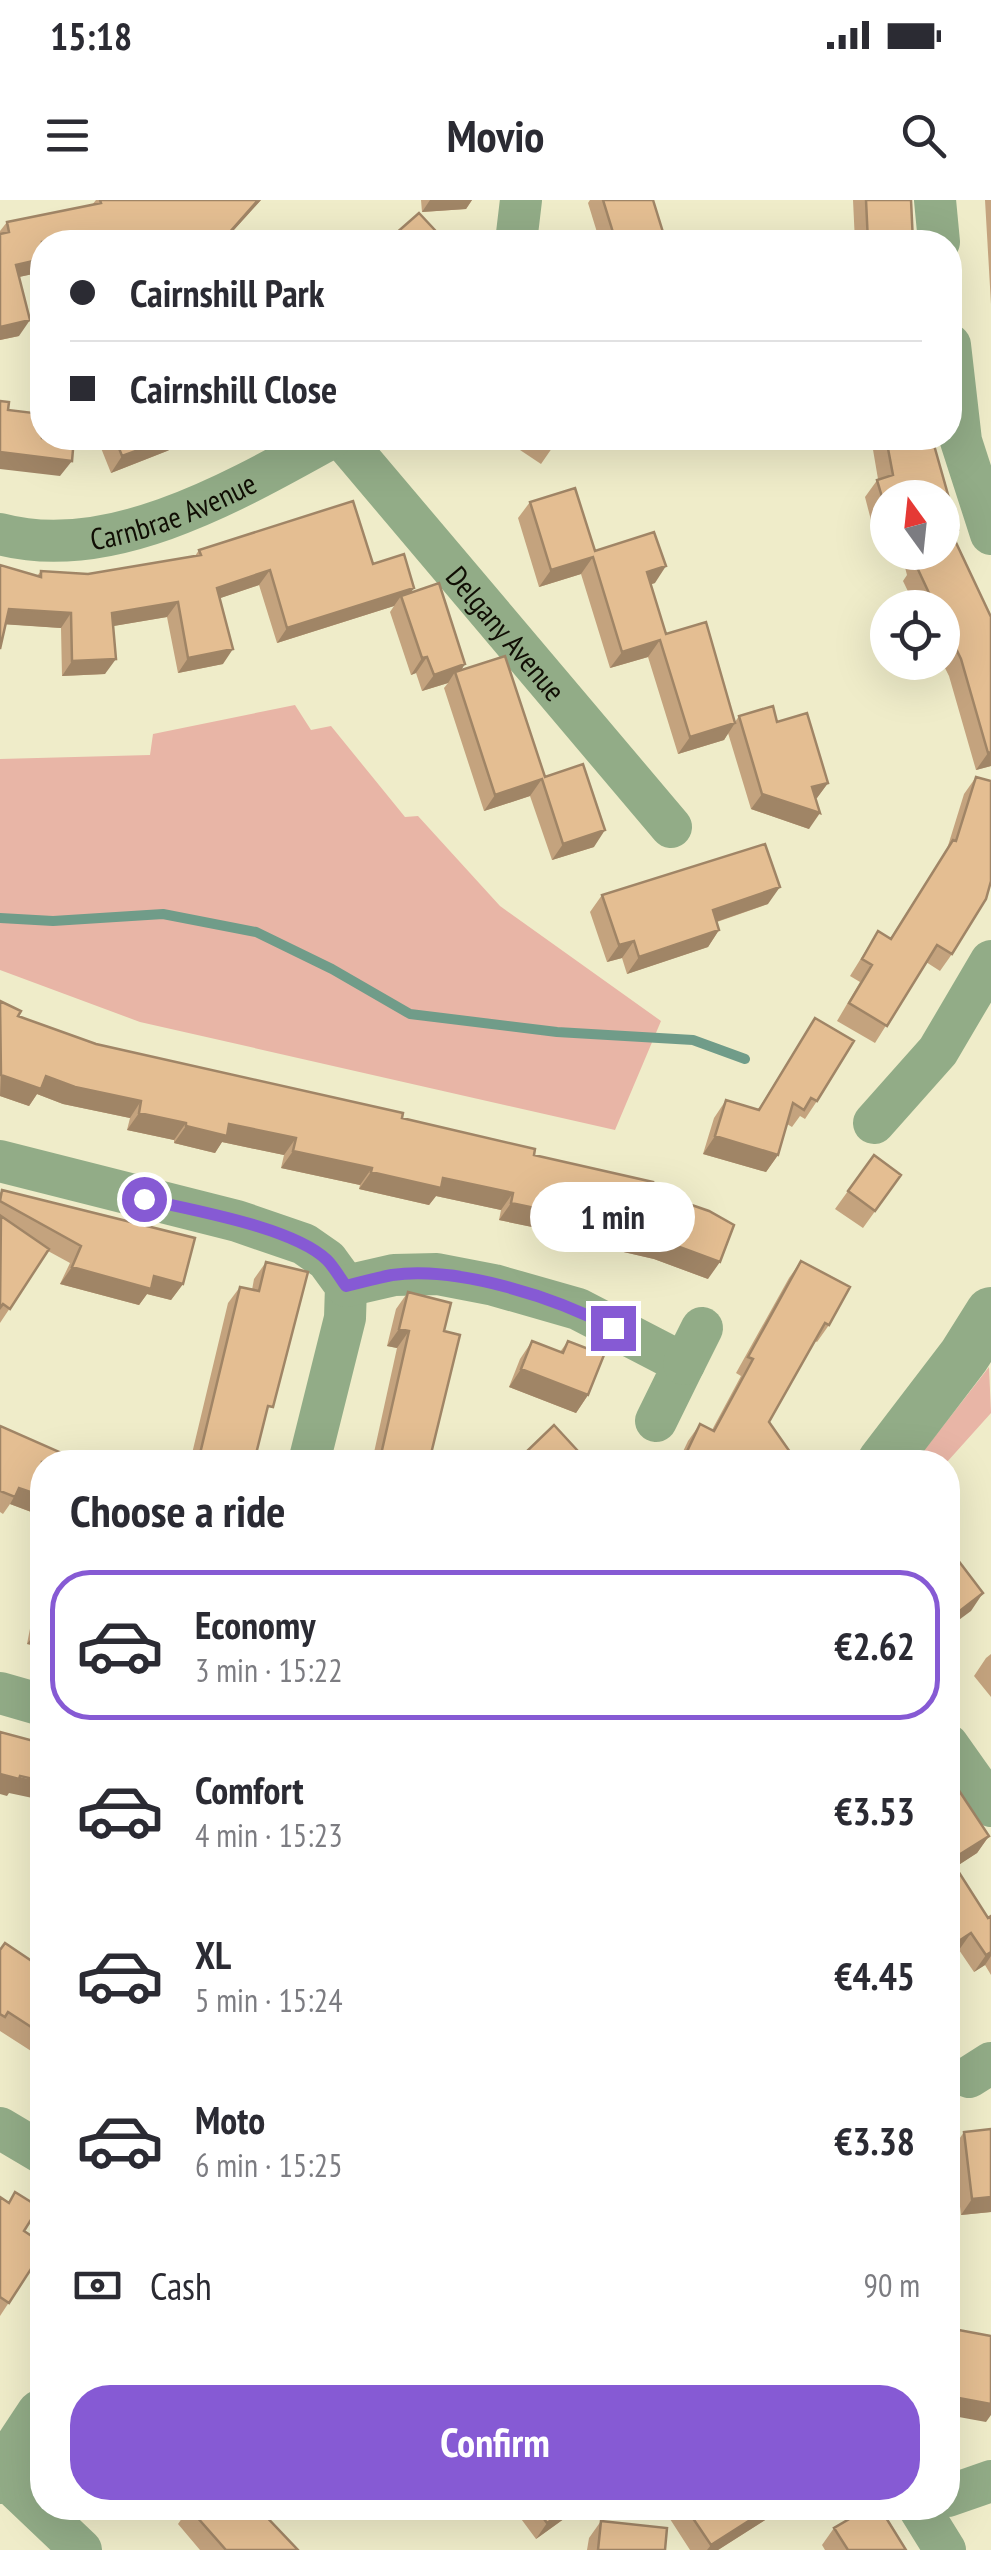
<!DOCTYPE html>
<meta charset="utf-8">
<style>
:root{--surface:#fff;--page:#f7f7f7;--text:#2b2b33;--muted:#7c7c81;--line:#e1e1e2;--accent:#865ad4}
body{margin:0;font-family:"PT Sans Narrow",sans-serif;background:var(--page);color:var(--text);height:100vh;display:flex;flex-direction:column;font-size:38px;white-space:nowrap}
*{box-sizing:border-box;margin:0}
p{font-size:32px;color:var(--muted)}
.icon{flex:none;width:55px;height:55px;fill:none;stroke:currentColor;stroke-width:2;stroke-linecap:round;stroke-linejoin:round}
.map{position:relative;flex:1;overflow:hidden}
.panel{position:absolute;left:30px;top:1250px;width:930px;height:1070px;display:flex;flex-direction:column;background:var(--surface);border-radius:40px;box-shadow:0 10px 40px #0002}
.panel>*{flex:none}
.banner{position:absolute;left:30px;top:30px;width:932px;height:220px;border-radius:40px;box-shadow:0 10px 40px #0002;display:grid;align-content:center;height:220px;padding:0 40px;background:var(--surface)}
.needle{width:65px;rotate:345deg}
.controls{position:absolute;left:870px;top:280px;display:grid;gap:20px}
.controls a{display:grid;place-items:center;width:90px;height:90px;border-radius:50%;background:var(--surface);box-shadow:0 10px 40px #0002;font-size:50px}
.end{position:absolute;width:45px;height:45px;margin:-22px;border:12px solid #865ad4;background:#fff;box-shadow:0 0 0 5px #fff}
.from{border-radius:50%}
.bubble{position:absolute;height:70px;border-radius:35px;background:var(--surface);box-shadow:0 10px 40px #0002;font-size:32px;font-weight:700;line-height:70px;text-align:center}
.banner b{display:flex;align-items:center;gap:35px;height:95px;font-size:38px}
.banner b+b{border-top:2px solid var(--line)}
.banner i{width:25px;height:25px;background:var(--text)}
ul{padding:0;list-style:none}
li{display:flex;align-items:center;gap:30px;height:150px;margin:0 20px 15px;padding:0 20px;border:5px solid transparent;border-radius:40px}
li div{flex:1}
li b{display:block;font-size:38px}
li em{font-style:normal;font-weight:700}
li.selected{border-color:var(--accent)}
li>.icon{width:90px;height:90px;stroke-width:1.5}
h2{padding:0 40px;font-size:45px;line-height:120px}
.pay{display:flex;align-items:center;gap:25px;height:110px;padding:0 40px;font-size:38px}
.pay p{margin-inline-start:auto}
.button{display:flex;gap:20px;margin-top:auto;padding:20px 40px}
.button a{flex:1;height:115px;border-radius:40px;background:var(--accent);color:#fff;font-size:40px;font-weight:700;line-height:115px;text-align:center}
.status{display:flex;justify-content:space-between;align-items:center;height:70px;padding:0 50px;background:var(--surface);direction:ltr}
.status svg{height:28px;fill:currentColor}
header{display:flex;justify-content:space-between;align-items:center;height:130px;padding:0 40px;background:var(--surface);font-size:45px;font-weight:700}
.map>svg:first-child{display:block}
.green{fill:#e8b5a6}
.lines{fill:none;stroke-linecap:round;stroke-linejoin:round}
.stream{stroke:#709c89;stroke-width:10}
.minor{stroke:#92ac87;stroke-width:42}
.tertiary{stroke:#92ac87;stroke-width:52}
.wall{fill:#c4a37e}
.shaded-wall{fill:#a08566}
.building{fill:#e4be92;stroke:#a08566;stroke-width:2.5}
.route{stroke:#865ad4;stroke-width:12}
.labels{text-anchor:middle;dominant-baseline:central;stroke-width:8;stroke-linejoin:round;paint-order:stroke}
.street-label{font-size:30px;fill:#100e04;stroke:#fcf9d6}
</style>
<div class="status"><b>15:18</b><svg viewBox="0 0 49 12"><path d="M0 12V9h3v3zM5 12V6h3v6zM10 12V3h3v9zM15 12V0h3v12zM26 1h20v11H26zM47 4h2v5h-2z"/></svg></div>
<header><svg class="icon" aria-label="menu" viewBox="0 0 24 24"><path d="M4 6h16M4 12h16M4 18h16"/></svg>Movio<svg class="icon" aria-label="search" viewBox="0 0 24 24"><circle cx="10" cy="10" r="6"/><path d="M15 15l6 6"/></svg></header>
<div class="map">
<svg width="991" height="2350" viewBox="0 0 991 2350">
<rect width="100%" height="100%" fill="#efecc9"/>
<!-- green -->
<path class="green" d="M295,505L311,530L331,526L405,617L418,616L500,706L661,821L615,930L140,822L0,770V559L150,555L153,534Z
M989,1167L991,1213L947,1262H915Z"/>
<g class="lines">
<!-- stream -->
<path class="stream" d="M0,718L53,721L163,714L256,732L332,769L410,814L557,832L693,840L745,859"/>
<!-- minor -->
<g class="minor">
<path d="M935,0L939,42"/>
<path d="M516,42L521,0"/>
<path d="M950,145L961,241L991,334"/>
<path id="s1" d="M342,238L671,627"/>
<path id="s2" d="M0,334C110,364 237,290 331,238"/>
<path d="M874,923L938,851L991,761"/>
<path d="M0,961L237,1021L304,1044L327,1060L346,1086L345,1118L309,1262"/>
<path d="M346,1086L394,1075L437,1074L494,1085L578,1109L684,1164L656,1221"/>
<path d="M684,1164L702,1128"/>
<path d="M0,1493L42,1505"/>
<path d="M948,1545L991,1606"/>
<path d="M969,1877L991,1863"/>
<path d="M0,1928L42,1953"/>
<path d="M2,2275L81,2350"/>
<path d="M948,2296L991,2281"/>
<path d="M919,2308L945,2350"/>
</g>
<!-- tertiary -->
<path class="tertiary" d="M883,1262L964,1156L991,1113
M0,2278L42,2215"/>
</g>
<!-- wall -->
<path class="wall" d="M96,0H261L223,42H42V72L19,77V136L0,140V31L7,22L92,5Z
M421,0H472L466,9L422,12Z
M590,0H653L666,42H600L588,3Z
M853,0H911L913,42H855Z
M985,0H991V104Z
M97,238H194L167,251L111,273Z
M502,238H559L541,264Z
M871,238H932L958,330L953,337L991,417V566L976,570L949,476L942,462V408H916L903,381L907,375L901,352H942V298H888V320L872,324L865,297L878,279Z
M530,302L595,351L655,383L651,384L666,434L735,522L739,516L777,522L828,583L816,599L809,629L751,609L728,533L724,540L678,554L648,457L610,468L581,374L539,387L518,318Z
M199,350L373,364L411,392L462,470L545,577L594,647L552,660L530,596L484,611L444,488L448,483L422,491L416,473L411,475L390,412L394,406L277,443L259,385L220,398L223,464L178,473L167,417L113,426L105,474L62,476L61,428L5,424L0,365L37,376L41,371L88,374L195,356Z
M976,577L952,754L940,771L926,762L875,843L837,821L860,782L850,776L878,731L890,739L947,649L964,594Z
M602,695L768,704L717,722L719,730L708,747L627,774L622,758L607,762L590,712Z
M0,801L18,816L96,844L402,918L534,955L651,991L708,1079L654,1059L589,1044L591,1033L542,1022L537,1028L499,1020L501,1010L436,996L429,1005L359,989L360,985L281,968L284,955L222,942L215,953L174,943V940L127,930L130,918L63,904L37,894L29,906L0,896Z
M815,818L817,901L805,919L800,916L792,927L787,924L778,955L766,972L703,954L714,918L726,900L758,910Z
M874,955L901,975L863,1028L835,1009Z
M0,992L183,1084L171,1100L147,1094L139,1105L60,1084L70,1063L48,1051L0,1123Z
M801,1061L829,1125L817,1142L815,1141L769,1222L783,1262H678L688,1241L700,1224L712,1230L741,1176L736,1173L789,1078Z
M266,1062V1217L254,1262H190L228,1103L240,1087L252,1090L254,1079Z
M408,1092L444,1131L429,1262H364L369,1256L373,1257L397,1148L387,1146L396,1109Z
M532,1141L560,1152L568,1141L588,1195L576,1213L509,1187L520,1159Z
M0,1226L42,1262V1316L10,1304L3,1314L0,1312Z
M525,1253L588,1262H518Z
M42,1392V1447L27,1444L35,1403Z
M991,1454V1497L974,1476L986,1458Z
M948,1583L989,1636L977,1653L955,1667L988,1718L991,1716V1775L985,1765L974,1772L959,1750L948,1757Z
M0,1750L42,1768V1858L0,1831Z
M991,1929V2012L961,2015L953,1948L964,1932Z
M0,1997L24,2031L42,2052L0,2116Z
M189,2308H263L261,2310L298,2350H200L178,2324Z
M513,2308H579L536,2339Z
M677,2308H784L718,2350H690L670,2319Z
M601,2321L665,2350H587L589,2338Z
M834,2328L906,2350H825L822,2345Z"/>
<!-- shaded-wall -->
<path class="shaded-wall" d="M258,0H261L223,42H221Z
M430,0H472L466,9L422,12Z
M42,59V72L5,80L16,65Z
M30,120L19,136L0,140V127Z
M172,238H194L167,251L111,273L122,256Z
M0,252L72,261L60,276L0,269Z
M888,306V320L872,324L885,307Z
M593,357L581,374L539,387L551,370Z
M666,366L655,383L636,389L647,372Z
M270,370L259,385L206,403L217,388Z
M414,388L404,403L401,396L394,406L277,443L287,428Z
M178,402L167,417L102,428L112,413Z
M9,409L71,413L61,428L0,424Z
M660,440L648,457L610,468L622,452Z
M233,449L223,464L178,473L188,458Z
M427,457L416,473L411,475L422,458Z
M116,459L105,474L62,476L72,461Z
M465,464L457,477L455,472L448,483L422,491L434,475Z
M735,523L724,540L678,554L690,537Z
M991,552V566L976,570L988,553Z
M542,579L530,596L484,611L495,595Z
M828,583L817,598L801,603L812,587Z
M762,594L820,613L809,629L751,609Z
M605,630L594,647L552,660L563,644Z
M780,687L768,704L701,727L713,710Z
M719,730L708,747L627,774L639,757Z
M634,741L622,758L607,762L619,745Z
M1,875L46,876L141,901L130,918L63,904L37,894L29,906L0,896Z
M139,913L186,923L174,940L127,930Z
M229,924L296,938L284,955L222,942L215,953L174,943L186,926Z
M715,936L778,955L766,972L703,954Z
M293,951L372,968L360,985L281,968Z
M371,972L443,978L513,993L501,1010L436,996L429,1005L359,989Z
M511,1003L551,1004L603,1016L591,1033L542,1022L537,1028L499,1020Z
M601,1027L666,1042L720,1062L708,1079L654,1059L589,1044Z
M72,1067L154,1076L183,1084L171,1100L147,1094L139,1105L60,1084Z
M399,1129L409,1131L397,1148L387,1146Z
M521,1169L588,1195L576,1213L509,1187Z
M790,1252L783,1262H749L754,1255Z
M19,1288L42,1296V1316L10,1304Z
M983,1393L971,1411L948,1428V1420Z
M40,1427H42V1447L27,1444Z
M0,1574L42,1581V1600L9,1593L7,1596L0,1594Z
M989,1636L977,1653L948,1672L951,1660Z
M971,1733L959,1750L948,1757V1748Z
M991,1752V1756L985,1765L974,1772L986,1755Z
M991,1997V2012L961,2015L972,1999Z
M948,2196L991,2204V2215L986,2222L948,2215Z
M569,2308H579L536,2339L547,2323Z
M769,2308H784L718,2350H707L711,2345Z"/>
<!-- building -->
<path class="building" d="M100,0H258L221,42H213L211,39L204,42H42V59L16,65L30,120L0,127V34L9,32L7,22L101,3Z
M603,0H653L666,42H616Z
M866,0H911L913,42H868Z
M419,13L446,42H386Z
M333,37L338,42H326Z
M0,201L9,202L8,210L42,214V238H74L72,261L0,252Z
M115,238H172L122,256Z
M537,238H559L552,248Z
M886,238H932L958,330L951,332L991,417V552L988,553L961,459L942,420V408H936L915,363L921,361L918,352H942V298H888V306L885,307L877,280L893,275Z
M575,288L595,351L654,332L666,366L647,372L666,434L706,422L735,523L690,537L660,440L622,452L593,357L551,370L530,302Z
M353,301L373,364L404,354L414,388L287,428L270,370L217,388L233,449L188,458L178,402L112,413L116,459L72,461L71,413L9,409L0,449V365L41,377V371L88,374L201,355L199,350Z
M439,383L465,464L434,475L427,457L422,458L401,396Z
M505,456L545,577L583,564L605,630L563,644L542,579L495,595L455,472Z
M773,506L777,522L807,513L828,583L812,587L820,613L762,594L739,516Z
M976,577L991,581V681L986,699L952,754L937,745L887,826L849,803L872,765L862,759L878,731L891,739L953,640L956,641Z
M765,644L780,687L713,710L719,730L639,757L634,741L619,745L602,695Z
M0,801L21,811L18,816L96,844L403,913L402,918L535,949L534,955L653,982L651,991L709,1011L734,1025L720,1062L666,1042L601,1027L603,1016L551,1004L549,1011L511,1003L513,993L443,978L441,988L371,972L372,968L293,951L296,938L229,924L227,936L186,926V923L139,913L141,901L75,887L46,876L41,889L1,875Z
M815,818L854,841L817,901L811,898L804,910L793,903L778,955L715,936L726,900L759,910Z
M874,955L901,975L875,1011L848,991Z
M2,990L195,1038L183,1084L154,1076L151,1089L72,1067L81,1046L0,1001Z
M1,1016L49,1049L10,1109L3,1104L0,1108Z
M801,1061L850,1087L829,1125L825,1123L769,1222L790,1252L754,1255L751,1262H682L700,1224L714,1231L753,1159L748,1157Z
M266,1062L308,1072L273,1207L268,1206L254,1262H198L240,1087L259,1091Z
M408,1092L451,1103L444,1131L460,1135L429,1262H367L369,1256L380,1259L409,1131L399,1129Z
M532,1141L563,1153L568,1141L604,1155L588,1195L521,1169Z
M554,1225L588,1262H533L525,1253Z
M0,1226L64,1254L60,1262H42V1296L19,1288L15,1297L0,1291Z
M948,1347L983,1393L948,1420Z
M0,1532L41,1543L42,1539V1581L20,1576L19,1579L0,1574Z
M952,1580L989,1636L951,1660L988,1718L991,1716V1752L986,1755L971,1733L948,1748V1583Z
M5,1743L42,1768V1834L8,1812L5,1817L0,1814V1750Z
M948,1885L955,1896L948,1901Z
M991,1929V1997L972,1999L964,1932Z
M15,1992L39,2007L24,2031L42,2043V2052L9,2103L0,2097V1997L9,2003Z
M948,2128L991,2136V2204L948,2196Z
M189,2308H258L298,2350H226Z
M536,2308H569L547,2323Z
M686,2308H769L711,2345Z
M868,2308H880L906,2350H848L834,2328Z
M601,2321L667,2328L665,2350H598Z"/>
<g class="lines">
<!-- route -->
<path class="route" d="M144,999C191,1010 293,1027 327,1060C334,1067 340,1078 346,1086C361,1082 377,1078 392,1075C458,1066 555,1097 613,1128"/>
</g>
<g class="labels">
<!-- street labels -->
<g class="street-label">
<text stroke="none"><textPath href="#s2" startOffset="178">Carnbrae Avenue</textPath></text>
<text stroke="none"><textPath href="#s1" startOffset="255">Delgany Avenue</textPath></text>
</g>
</g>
</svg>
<div class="controls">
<a><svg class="needle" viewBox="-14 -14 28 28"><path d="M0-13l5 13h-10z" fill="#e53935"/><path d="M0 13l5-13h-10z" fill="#7c7c81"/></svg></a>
<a><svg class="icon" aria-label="locate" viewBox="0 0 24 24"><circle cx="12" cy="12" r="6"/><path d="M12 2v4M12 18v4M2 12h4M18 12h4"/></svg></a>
</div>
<i class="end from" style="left:144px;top:999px"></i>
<i class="end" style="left:613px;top:1128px"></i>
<div class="bubble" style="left:530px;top:982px;width:165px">1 min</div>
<div class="banner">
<b><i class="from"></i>Cairnshill Park</b>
<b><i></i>Cairnshill Close</b>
</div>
<section class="panel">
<h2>Choose a ride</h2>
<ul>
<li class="selected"><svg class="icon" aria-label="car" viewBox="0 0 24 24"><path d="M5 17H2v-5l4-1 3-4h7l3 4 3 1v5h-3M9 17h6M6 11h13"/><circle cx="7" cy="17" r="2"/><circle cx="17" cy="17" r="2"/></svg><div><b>Economy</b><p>3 min · 15:22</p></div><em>€2.62</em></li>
<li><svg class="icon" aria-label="car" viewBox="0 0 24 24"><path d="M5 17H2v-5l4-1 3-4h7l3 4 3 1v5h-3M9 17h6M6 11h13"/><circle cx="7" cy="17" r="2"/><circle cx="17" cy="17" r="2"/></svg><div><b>Comfort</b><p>4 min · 15:23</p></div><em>€3.53</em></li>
<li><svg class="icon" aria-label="car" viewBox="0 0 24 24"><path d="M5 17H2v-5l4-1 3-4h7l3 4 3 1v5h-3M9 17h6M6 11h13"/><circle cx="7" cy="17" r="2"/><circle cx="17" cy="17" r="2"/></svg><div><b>XL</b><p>5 min · 15:24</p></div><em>€4.45</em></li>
<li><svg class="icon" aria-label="car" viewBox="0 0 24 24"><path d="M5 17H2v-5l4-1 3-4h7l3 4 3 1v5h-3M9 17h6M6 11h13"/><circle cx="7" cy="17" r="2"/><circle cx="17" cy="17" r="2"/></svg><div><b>Moto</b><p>6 min · 15:25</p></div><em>€3.38</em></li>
</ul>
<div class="pay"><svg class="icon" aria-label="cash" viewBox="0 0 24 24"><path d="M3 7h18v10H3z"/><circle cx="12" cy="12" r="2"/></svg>Cash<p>90 m</p></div>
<div class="button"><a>Confirm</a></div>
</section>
</div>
